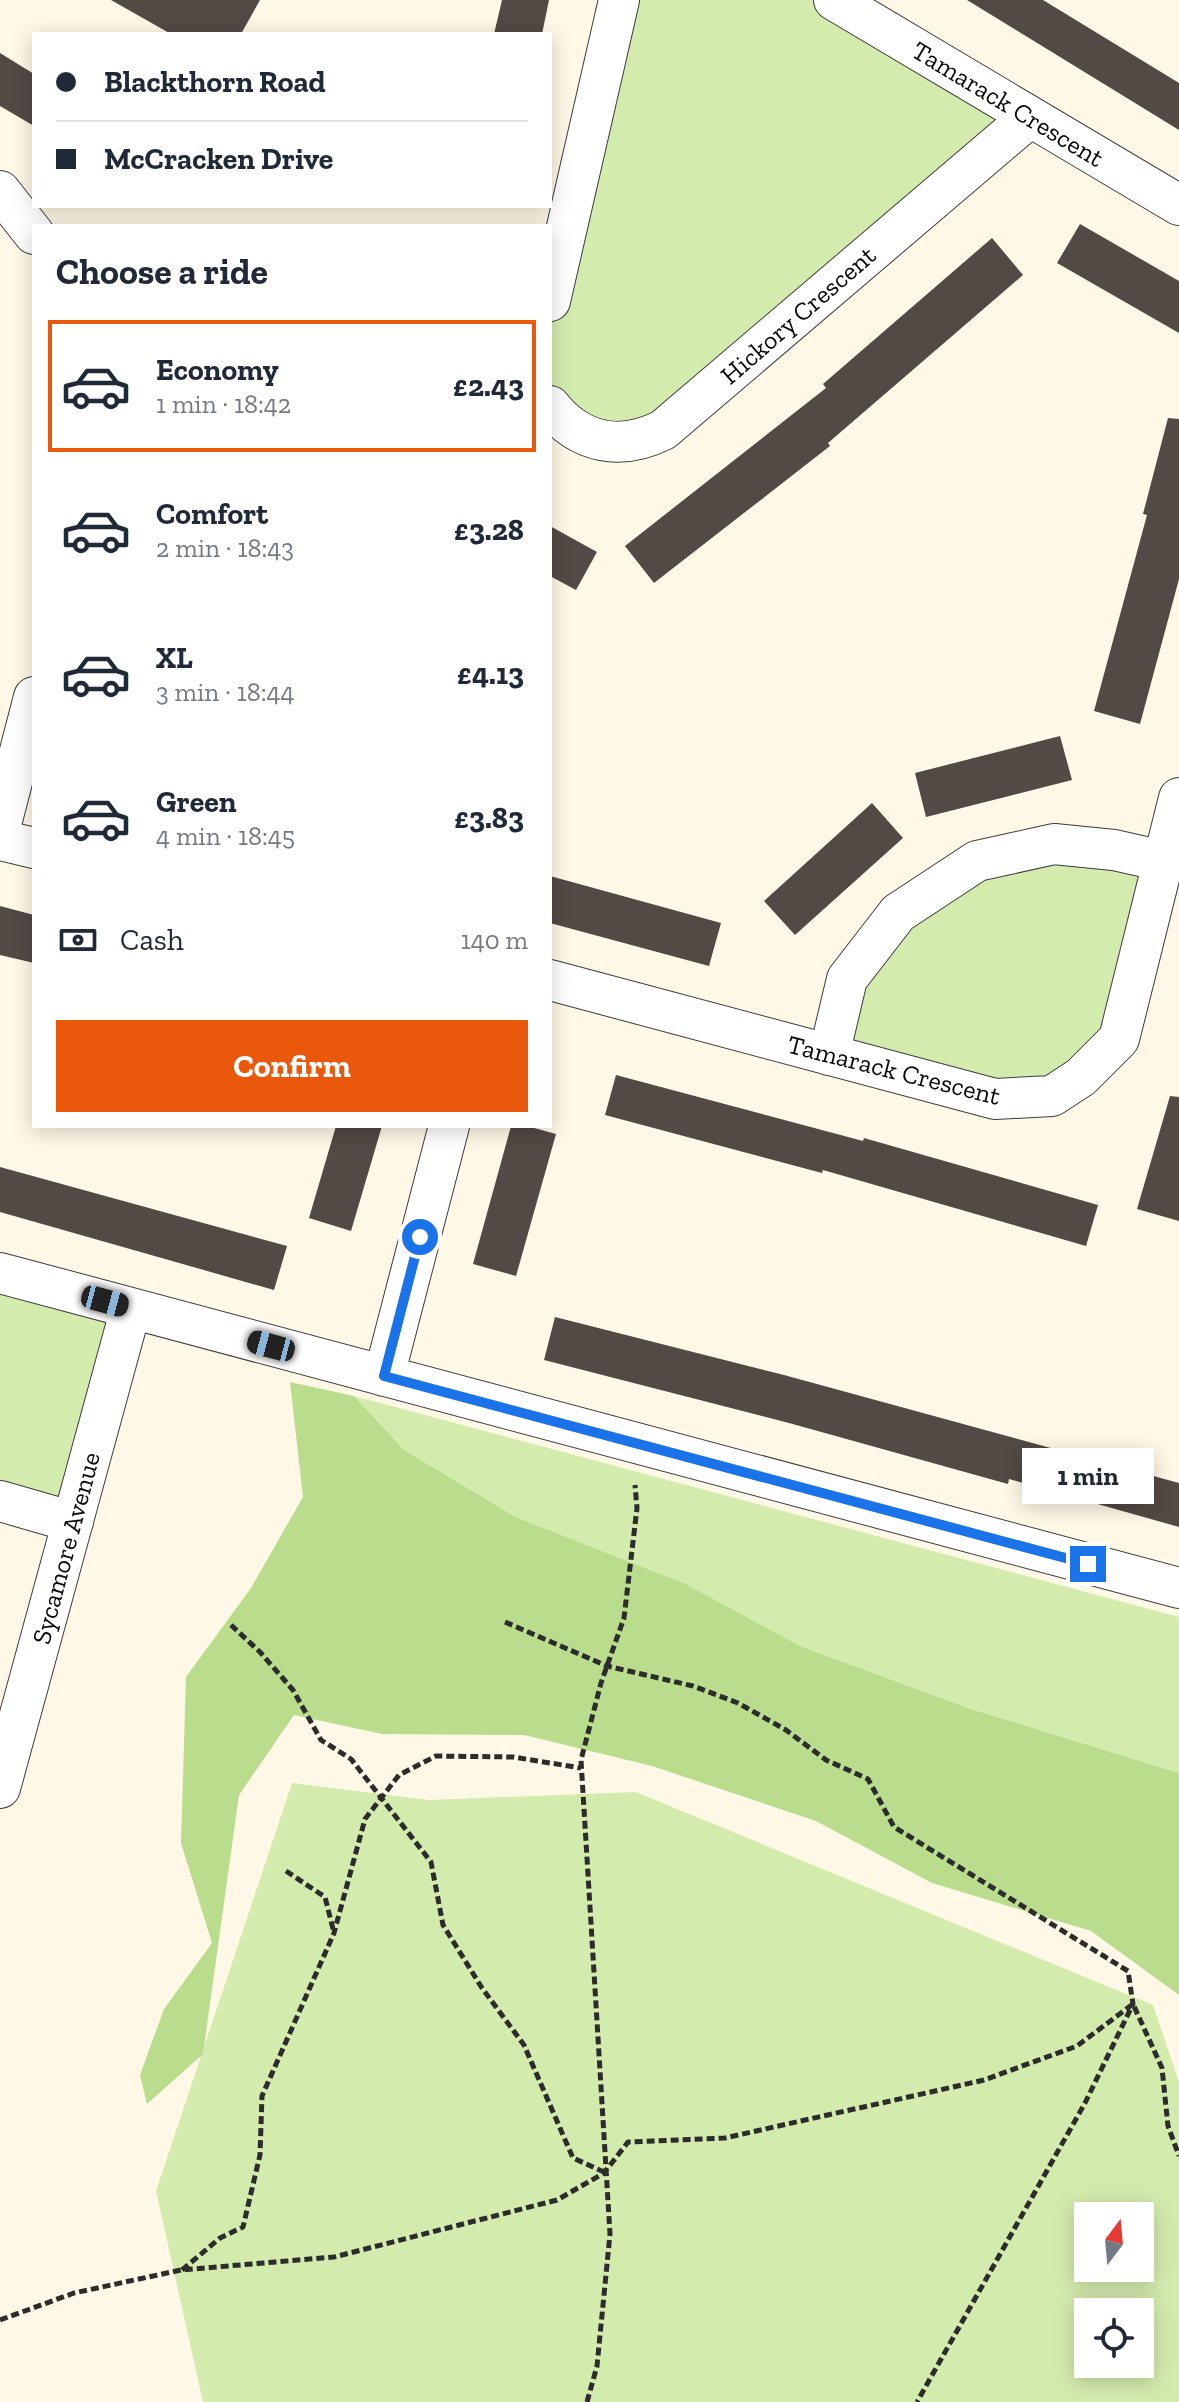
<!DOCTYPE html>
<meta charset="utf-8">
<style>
:root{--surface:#fff;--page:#f2f2f3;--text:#1f2937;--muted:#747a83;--line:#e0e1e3;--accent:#ea580c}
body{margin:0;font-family:"Zilla Slab",serif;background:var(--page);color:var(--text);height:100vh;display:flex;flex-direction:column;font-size:30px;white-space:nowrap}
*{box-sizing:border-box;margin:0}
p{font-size:26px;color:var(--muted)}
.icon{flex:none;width:44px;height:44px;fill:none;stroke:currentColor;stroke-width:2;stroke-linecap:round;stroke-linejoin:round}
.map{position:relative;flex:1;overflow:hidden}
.drawer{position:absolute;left:32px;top:224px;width:520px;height:904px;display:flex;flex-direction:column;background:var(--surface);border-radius:0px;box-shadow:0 4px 20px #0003}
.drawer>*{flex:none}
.guide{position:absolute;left:32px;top:32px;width:520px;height:176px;border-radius:0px;box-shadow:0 4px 20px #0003;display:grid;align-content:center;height:176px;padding:0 24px;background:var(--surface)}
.needle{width:52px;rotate:16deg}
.fabs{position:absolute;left:1074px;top:2202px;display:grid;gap:16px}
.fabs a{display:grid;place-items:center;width:80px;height:80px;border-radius:0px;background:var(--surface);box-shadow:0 4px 20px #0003;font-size:40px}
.end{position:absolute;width:36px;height:36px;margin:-18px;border:10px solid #1a73e8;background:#fff;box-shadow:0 0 0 4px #fff}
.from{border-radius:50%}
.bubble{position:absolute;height:56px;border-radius:0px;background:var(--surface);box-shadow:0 4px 20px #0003;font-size:26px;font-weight:800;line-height:56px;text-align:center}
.car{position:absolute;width:24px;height:48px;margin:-24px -12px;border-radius:10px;box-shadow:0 0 6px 2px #0007;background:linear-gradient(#222 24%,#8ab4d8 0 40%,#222 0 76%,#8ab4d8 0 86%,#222 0)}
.guide b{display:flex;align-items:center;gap:28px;height:76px;font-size:30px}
.guide b+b{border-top:2px solid var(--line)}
.guide i{width:20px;height:20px;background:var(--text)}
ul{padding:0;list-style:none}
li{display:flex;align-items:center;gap:24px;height:132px;margin:0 16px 12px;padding:0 8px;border:4px solid transparent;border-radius:0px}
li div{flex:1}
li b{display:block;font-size:30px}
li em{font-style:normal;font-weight:800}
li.active{border-color:var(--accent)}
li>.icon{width:72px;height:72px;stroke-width:1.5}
h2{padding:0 24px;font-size:36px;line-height:96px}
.pay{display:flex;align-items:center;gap:20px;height:88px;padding:0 24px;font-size:30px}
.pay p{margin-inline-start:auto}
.action{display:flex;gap:16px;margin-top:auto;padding:16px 24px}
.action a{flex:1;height:92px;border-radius:0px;background:var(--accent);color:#fff;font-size:32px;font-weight:800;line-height:92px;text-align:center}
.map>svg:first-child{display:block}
.green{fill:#d4ebae;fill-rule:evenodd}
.forest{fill:#b9dd8c}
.building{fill:#534945}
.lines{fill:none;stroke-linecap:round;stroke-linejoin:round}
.minor-casing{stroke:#3d3d3d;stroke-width:42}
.path{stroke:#2c2c2c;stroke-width:5;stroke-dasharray:8 4;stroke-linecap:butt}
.minor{stroke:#fff;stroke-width:40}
.route{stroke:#1a73e8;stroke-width:10}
.labels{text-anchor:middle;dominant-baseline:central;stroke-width:8;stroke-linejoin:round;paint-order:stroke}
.street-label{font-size:26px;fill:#0a0a0a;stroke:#fff}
</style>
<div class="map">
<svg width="1179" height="2402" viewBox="0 0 1179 2402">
<rect width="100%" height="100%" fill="#fff8e6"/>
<!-- green -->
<path class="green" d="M619,0H834L1030,117L646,438L550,406V301Z
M977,861H1163L1119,1039L1052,1096L829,1055L847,979Z
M0,1273L131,1308L73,1522L0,1501Z
M354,1396L1179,1617V1773L971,1709L800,1646L688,1585L516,1517L404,1450Z
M292,1783L429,1800L636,1792L1153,2005L1179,2082V2402H203L156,2191ZM1088,2216H1140V2268H1088ZM1088,2312H1140V2364H1088Z"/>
<!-- forest -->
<path class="forest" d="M290,1382L354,1396L404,1450L516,1517L688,1585L800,1646L971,1709L1179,1773V1995L1091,1931L932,1883L816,1821L652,1766L524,1735L382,1734L294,1715L239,1795L203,2054L147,2104L140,2075L164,2009L212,1943L181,1843L186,1677L251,1588L303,1497Z"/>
<!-- building -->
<path class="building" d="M111,0H260L241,34H171Z
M502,0H549L542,34H494Z
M967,0H1043L1179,83V130Z
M0,53L34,74V126L0,106Z
M1080,224L1179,281V333L1057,263Z
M992,238L1023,275L828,443L830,446L654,583L625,546L826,388L823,384Z
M1168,418L1179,419V579L1140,724L1094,711L1147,515L1143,514Z
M550,526L597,552L576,590L550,576Z
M1060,736L1072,780L926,817L915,773Z
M872,803L903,838L795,935L764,901Z
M550,876L721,923L709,966L550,923Z
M0,906L34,915V963L0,955Z
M616,1075L863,1141L864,1138L1098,1205L1086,1246L823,1170L822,1173L605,1115Z
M1170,1096L1179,1097V1221L1137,1209Z
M336,1126H382L351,1231L309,1218Z
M511,1126H527L556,1134L516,1276L473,1264Z
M0,1167L287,1246L274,1290L0,1212Z
M555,1317L784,1375L1179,1483V1527L1009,1479L1008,1484L789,1423L544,1360Z"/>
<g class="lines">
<!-- minor casing -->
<g class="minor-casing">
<path id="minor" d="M834,0L1179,205
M0,191L34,234
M550,301L619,0
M550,406C580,444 621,451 663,430L1030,117
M0,828L34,697
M0,840L34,848
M550,980L995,1099L1052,1096L1081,1077L1119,1039L1179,798
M829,1055L847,979L898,913L977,861L1054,844L1114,850L1163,861
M0,1273L1179,1588
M384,1376L449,1126
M0,1501L73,1522
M0,1788L131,1308"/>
</g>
<!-- path -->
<path class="path" d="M505,1622L607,1666L693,1686L738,1703L786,1730L826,1760L868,1779L894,1827L1128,1971L1133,2004L1085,2103L917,2402
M231,1625L260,1652L293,1690L321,1740L351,1759L431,1862L443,1925L482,1988L524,2045L573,2158L604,2172
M286,1871L325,1897L334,1933
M182,2270L220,2238L243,2227L260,2155L262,2096L334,1933L365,1819L399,1775L436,1756L513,1757L581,1768
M0,2320L74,2293L181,2270L334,2257L557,2200L604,2173L628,2142L725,2138L984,2080L1077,2046L1133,2004L1162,2068L1168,2126L1179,2156
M587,2402L597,2366L610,2234L581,1760L601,1683L624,1618L637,1508L635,1485"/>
<!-- minor -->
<use href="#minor" class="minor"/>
</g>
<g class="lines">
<!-- route -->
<path class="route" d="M420,1237L384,1376L1088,1564"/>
</g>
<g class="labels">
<!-- street labels -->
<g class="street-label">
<text transform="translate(1008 104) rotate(31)">Tamarack Crescent</text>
<text transform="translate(798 315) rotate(-41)">Hickory Crescent</text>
<text transform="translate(894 1070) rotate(14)">Tamarack Crescent</text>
<text transform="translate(66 1548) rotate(-75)">Sycamore Avenue</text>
</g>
</g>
</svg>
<div class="fabs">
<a><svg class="needle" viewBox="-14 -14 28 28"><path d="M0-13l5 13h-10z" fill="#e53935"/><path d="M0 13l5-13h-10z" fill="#747a83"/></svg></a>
<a><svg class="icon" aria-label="locate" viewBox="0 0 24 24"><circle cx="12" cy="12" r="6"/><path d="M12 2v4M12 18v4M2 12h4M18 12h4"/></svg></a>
</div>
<i class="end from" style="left:420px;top:1237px"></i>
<i class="end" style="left:1088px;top:1564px"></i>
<div class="bubble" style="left:1022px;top:1448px;width:132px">1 min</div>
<i class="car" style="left:105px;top:1301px;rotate:105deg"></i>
<i class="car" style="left:271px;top:1346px;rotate:285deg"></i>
<div class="guide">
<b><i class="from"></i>Blackthorn Road</b>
<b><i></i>McCracken Drive</b>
</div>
<section class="drawer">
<h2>Choose a ride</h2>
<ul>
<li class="active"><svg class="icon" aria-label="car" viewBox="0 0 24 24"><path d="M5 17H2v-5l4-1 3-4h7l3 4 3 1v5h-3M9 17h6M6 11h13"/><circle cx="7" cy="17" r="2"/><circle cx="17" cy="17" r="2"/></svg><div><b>Economy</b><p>1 min · 18:42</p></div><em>£2.43</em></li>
<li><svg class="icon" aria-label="car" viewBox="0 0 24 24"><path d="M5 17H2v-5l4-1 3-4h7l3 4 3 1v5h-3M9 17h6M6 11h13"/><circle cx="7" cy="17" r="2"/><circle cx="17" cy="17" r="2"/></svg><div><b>Comfort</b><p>2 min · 18:43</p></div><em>£3.28</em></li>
<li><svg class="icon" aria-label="car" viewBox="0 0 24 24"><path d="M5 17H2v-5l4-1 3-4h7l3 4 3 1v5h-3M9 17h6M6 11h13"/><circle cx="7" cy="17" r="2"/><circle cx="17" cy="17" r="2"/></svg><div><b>XL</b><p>3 min · 18:44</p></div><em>£4.13</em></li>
<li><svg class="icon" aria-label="car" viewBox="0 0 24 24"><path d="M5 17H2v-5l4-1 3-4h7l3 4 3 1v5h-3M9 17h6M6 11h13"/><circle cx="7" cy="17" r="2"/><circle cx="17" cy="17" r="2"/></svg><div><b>Green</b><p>4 min · 18:45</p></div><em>£3.83</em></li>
</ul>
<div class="pay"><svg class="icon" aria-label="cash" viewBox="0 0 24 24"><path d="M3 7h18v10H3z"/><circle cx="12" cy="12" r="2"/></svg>Cash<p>140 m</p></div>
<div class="action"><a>Confirm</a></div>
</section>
</div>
